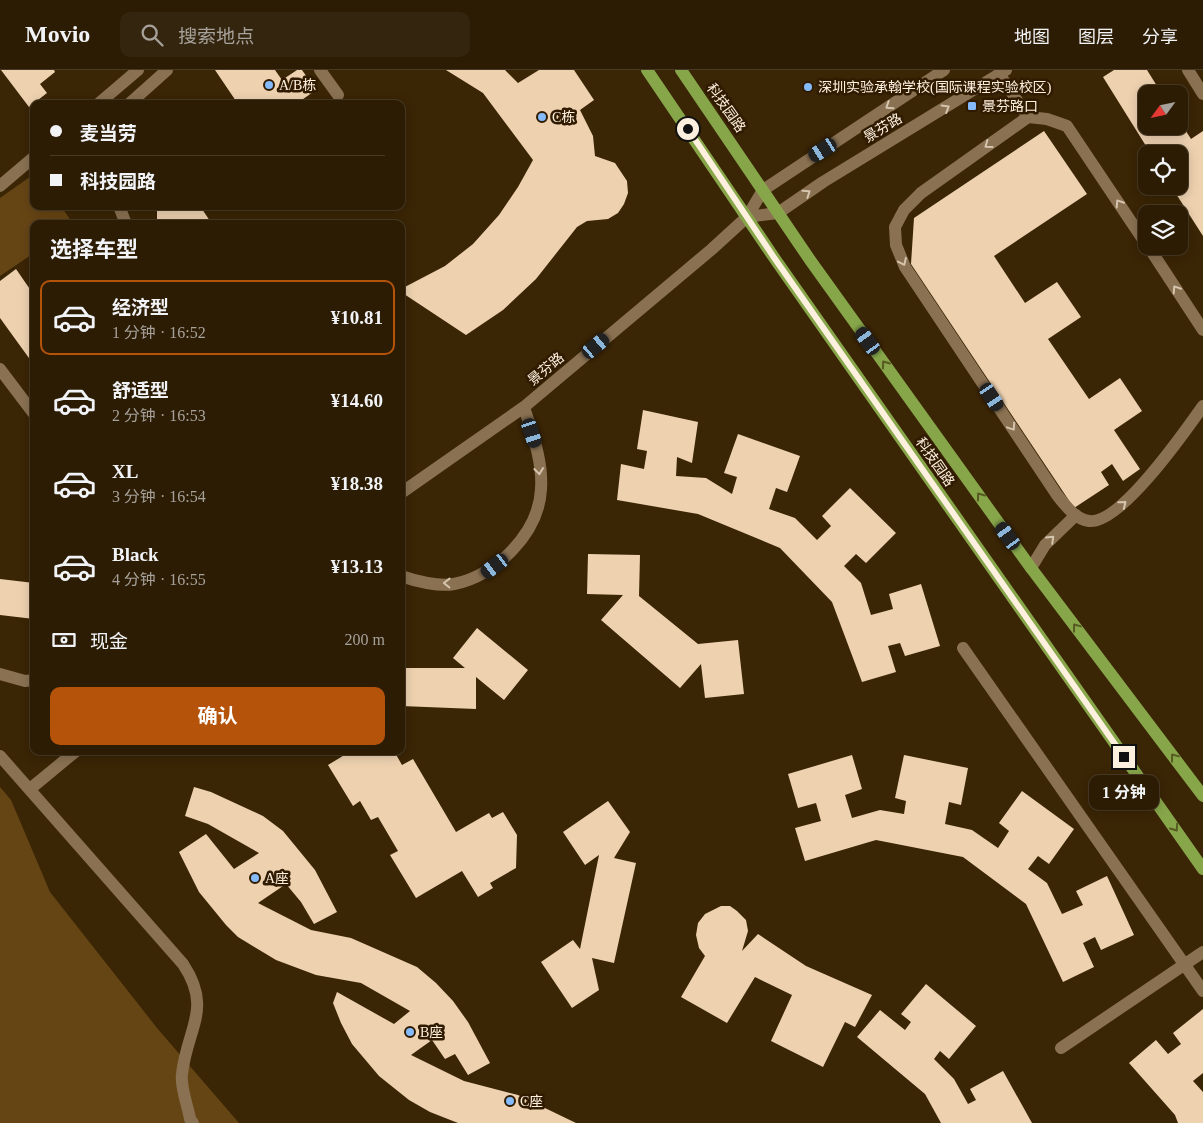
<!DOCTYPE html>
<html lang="zh">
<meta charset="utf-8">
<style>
:root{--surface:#2c1c04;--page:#34250e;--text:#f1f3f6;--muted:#a6a19a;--line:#483a26;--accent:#b45309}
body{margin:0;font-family:"Times New Roman","Noto Sans SC",serif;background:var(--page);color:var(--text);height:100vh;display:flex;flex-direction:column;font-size:19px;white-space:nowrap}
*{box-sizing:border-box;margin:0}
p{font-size:16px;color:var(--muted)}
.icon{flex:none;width:28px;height:28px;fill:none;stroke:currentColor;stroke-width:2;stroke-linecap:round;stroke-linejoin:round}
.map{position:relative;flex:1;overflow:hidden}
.side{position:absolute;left:30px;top:150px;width:375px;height:535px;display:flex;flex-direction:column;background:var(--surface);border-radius:10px;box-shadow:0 2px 12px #0003,0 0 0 1px var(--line)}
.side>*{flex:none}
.banner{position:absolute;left:30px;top:30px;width:375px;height:110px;border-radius:10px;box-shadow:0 2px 12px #0003,0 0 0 1px var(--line);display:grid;align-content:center;height:110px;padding:0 20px;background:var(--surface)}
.needle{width:32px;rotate:237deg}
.fabs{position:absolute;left:1138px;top:15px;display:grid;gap:10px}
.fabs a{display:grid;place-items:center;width:50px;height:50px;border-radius:10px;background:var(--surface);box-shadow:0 2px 12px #0003,0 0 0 1px var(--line);font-size:25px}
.end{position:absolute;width:22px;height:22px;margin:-11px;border:6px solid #fef0df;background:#111;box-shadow:0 0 0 2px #111}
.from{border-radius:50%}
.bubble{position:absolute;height:35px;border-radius:10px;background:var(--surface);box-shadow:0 2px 12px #0003,0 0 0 1px var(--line);font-size:16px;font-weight:700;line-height:35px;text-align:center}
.car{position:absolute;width:15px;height:30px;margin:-15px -8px;border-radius:6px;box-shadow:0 0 4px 1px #0007;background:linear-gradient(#222 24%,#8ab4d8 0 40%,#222 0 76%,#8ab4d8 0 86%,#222 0)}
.banner b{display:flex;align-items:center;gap:18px;height:48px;font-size:19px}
.banner b+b{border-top:1px solid var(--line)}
.banner i{width:12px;height:12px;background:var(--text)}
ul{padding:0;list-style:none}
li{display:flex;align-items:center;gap:15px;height:75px;margin:0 10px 8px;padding:0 10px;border:2px solid transparent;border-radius:10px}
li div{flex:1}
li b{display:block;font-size:19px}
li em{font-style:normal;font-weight:700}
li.selected{border-color:var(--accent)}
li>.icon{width:45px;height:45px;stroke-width:1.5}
h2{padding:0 20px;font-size:22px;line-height:60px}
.pay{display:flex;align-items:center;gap:12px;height:55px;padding:0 20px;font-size:19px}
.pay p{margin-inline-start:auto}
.action{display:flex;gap:10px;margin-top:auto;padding:10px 20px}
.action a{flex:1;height:58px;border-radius:10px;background:var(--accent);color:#fff;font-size:20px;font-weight:700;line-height:58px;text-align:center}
header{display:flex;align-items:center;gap:30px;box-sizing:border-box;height:70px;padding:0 25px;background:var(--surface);border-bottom:1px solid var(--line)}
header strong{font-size:24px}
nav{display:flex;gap:28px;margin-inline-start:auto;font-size:18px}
.search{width:350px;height:45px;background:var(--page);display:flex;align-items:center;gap:12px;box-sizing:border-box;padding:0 18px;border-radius:10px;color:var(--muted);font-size:19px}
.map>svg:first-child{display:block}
.green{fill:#664515}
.building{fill:#eed2b0}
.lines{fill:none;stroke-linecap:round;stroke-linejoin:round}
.minor{stroke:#8a7152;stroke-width:12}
.major{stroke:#87a64a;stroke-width:12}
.oneway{stroke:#d5c4ae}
.oneway2{stroke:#575a21}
.route{stroke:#fef0df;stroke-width:6}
.poi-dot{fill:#85bbfb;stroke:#301b00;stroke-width:2}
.labels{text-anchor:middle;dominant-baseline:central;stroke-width:5;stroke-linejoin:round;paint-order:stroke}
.poi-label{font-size:14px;fill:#fef0df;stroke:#301b00;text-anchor:start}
.street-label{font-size:14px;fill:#fef0df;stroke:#301b00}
</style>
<header>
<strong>Movio</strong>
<div class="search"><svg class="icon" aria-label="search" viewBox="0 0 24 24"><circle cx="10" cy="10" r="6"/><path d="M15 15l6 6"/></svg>搜索地点</div>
<nav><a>地图</a><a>图层</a><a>分享</a></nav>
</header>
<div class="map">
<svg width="1203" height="1053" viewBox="0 0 1203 1053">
<rect width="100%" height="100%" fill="#3a2505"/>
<!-- green -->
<path class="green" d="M34,104V136H61L73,154H34V183L0,206V128Z
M0,717L11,730L50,822L157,958L239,1053H0Z"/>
<!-- building -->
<path class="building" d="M1,0H54L55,2L40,14L47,23L29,37Z
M215,0H275L282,10L297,0H302L316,20L296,34H238Z
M446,0H505L518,13L539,0H574L594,30L580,40L593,66L595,86L615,93L627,111L628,123L624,134L618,143L608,149L587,151L577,157L536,209L503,240L466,265L401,222V219L445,196L473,174L499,145L518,117L533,90L483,23Z
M1114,0H1147L1162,24H1146V56H1179V50L1191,69L1203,61V166L1171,116H1179V84H1151L1103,7Z
M1044,61L1087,124L994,186L1025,233L1057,212L1081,247L1048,269L1089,329L1120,308L1142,341L1114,360L1140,399L1123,411L1112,394L1101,402L1109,415L1074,438L911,194L914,148Z
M157,136H200L212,154H161L157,149Z
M16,199L34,225V295L0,248V211Z
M643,340L698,352L692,393L677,387L676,406L706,408L732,424L737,407L724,403L738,364L800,386L787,422L776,418L769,439L795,448L817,470L831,456L822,446L850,418L896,463L866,493L856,484L844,496L861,513L871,545L893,539L889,524L921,514L940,576L905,586L900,573L888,576L896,602L862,612L832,532L780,478L698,444L617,430L621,394L644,399L647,381L637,379Z
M588,484L640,485L639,526L698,574L738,570L744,624L705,628L701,594L680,618L601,550L623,525L587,524Z
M0,509L34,513V549L0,545Z
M477,558L528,600L504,630L476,607V639L401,636V598H465L453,588Z
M351,681H394L402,695L413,689L456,762L489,743L492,748L503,742L517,765L516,798L490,813L493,818L478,827L462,801L416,828L390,785L398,781L378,747L371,750L360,731L353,736L328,695Z
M852,685L862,719L845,725L852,748L880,740L904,744L906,731L895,728L904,685L968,698L961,735L949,732L945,754L972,760L998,778L1009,761L999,753L1022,721L1074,759L1049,794L1038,786L1028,799L1047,813L1062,844L1083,835L1076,821L1107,806L1134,865L1101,880L1095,867L1083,873L1094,897L1063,912L1026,834L963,787L876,770L805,791L795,758L821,751L816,733L798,738L788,704Z
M194,717L211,722L263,746L283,761L315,800L337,842L314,854L301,832L286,814L258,833L311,860L351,868L417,897L436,913L453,931L468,952L490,993L468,1005L455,984L445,989L432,970L411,985L464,1011L518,1025L576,1053H458L430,1042L409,1030L379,1006L352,974L341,953L333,933L337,922L394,954L410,941L361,913L316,905L276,890L238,867L226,855L199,822L179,782L206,764L234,799L259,783L208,754L185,746Z
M608,731L630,762L614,788L636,793L614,893L592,888L599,920L572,938L541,892L573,870L580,879L599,785L585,795L563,762Z
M721,836H730L737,841L746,850L748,861L742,881L758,864L806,896L872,925L855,957L845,952L823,997L771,971L792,925L755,907L727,953L681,927L705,886L699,878L696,865L698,853L705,844Z
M926,914L976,956L949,989L940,981L934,989L954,1009L968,1034L976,1030L970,1019L1003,1001L1032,1053H941L925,1024L857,967L880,940L905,960L911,952L901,944Z
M1203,939V1003L1193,1011L1203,1022V1053H1178L1175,1045L1129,993L1156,970L1168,984L1181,974L1173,963Z"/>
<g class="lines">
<!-- minor -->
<path class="minor" d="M320,0L338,25
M1188,0L1203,24
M1000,5L1028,47
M98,34L138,0
M129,34L167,0
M0,116L34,87
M119,136L126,154
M747,147L778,143L823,112L1006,0
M1146,174L1067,56L1047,49L1028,47L921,123L904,140L895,157L896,175L905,197L1057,425C1065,435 1075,449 1089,451C1120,455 1186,360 1203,336
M1148,176L1203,260
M0,299L34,344
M401,423L524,337L712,179L747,147L763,120L944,0
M1031,498L1045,475L1076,445
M401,506C415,511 439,517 454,514C496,506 539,463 541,419C543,391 532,363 524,337
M963,578L1203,921
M0,604L25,611L34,610
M0,686L183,894C213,939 187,958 182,1004C180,1017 188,1036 190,1049L193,1053
M30,719L76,681
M1061,978L1203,882"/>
<!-- major -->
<path class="major" d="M647,0L775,189L1203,799
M681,0L810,190L1031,498L1203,726"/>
</g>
<!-- one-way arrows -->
<defs><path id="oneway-chevron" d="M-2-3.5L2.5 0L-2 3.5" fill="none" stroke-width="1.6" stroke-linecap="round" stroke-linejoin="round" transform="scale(1.25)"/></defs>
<g class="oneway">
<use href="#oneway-chevron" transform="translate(889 36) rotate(147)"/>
<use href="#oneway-chevron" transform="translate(946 38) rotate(-31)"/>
<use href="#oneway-chevron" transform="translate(988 75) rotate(144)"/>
<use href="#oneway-chevron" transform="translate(807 123) rotate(-34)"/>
<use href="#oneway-chevron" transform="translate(1119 133) rotate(-123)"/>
<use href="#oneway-chevron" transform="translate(903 192) rotate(65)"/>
<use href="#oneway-chevron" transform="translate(1176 219) rotate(-123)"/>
<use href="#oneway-chevron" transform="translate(1012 357) rotate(56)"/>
<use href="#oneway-chevron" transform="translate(539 401) rotate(84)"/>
<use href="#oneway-chevron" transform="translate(1123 434) rotate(-39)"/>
<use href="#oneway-chevron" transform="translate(1051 469) rotate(-44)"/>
<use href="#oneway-chevron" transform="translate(447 513) rotate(-179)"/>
</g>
<g class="oneway2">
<use href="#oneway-chevron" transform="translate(885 294) rotate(-126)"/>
<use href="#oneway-chevron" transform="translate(980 426) rotate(-126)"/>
<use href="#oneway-chevron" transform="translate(1076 557) rotate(-127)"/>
<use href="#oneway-chevron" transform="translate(1174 687) rotate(-127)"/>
<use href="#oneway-chevron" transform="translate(1175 758) rotate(55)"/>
</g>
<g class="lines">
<!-- route -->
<path class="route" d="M688,59L775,189L1124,687"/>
</g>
<!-- markers -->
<g class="poi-dot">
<circle cx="269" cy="15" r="5"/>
<circle cx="808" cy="17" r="5"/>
<rect x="967" y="31" width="10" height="10" rx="2.5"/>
<circle cx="542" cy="47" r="5"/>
<circle cx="255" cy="808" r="5"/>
<circle cx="410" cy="962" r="5"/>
<circle cx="510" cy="1031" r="5"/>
</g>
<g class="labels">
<!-- poi labels -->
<g class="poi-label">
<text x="279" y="15">A/B栋</text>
<text x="818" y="17">深圳实验承翰学校(国际课程实验校区)</text>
<text x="982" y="36">景芬路口</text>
<text x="552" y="47">C栋</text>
<text x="265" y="808">A座</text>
<text x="420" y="962">B座</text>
<text x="520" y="1031">C座</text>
</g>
<!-- street labels -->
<g class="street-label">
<text transform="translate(726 38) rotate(55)">科技园路</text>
<text transform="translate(883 58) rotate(-31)">景芬路</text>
<text transform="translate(546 299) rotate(-40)">景芬路</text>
<text transform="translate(935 392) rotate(55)">科技园路</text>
</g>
</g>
</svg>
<div class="fabs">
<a><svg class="needle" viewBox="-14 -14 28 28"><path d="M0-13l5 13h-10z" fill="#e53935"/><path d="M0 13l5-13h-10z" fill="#a6a19a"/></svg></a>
<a><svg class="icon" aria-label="locate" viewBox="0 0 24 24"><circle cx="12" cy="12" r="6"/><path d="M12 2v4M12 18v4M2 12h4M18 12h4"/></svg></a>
<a><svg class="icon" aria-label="layers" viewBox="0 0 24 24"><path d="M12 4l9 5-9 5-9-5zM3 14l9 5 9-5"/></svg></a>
</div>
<i class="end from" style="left:688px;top:59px"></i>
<i class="end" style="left:1124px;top:687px"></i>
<div class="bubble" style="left:1089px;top:705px;width:70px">1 分钟</div>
<i class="car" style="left:823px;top:80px;rotate:237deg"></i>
<i class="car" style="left:868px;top:271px;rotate:324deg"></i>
<i class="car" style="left:596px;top:276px;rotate:50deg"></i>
<i class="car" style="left:992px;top:327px;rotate:146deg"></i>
<i class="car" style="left:532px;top:363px;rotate:162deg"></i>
<i class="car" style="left:1008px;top:466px;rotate:324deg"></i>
<i class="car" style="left:495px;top:496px;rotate:233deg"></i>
<div class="banner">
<b><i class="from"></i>麦当劳</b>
<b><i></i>科技园路</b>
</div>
<section class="side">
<h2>选择车型</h2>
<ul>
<li class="selected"><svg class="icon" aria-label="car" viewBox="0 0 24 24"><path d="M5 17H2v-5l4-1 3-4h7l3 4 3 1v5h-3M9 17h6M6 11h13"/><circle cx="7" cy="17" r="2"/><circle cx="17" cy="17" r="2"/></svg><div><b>经济型</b><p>1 分钟 · 16:52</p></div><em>¥10.81</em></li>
<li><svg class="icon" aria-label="car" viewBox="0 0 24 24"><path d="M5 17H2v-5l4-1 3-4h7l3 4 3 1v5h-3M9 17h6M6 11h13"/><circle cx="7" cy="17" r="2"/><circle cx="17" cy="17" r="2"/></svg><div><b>舒适型</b><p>2 分钟 · 16:53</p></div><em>¥14.60</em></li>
<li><svg class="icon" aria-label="car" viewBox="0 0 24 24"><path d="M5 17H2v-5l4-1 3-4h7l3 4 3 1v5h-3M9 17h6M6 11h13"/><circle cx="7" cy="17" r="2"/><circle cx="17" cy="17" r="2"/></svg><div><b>XL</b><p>3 分钟 · 16:54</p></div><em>¥18.38</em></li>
<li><svg class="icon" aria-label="car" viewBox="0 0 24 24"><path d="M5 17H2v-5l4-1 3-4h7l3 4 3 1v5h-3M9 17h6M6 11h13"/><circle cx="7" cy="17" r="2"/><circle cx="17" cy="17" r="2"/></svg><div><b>Black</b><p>4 分钟 · 16:55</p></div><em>¥13.13</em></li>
</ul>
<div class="pay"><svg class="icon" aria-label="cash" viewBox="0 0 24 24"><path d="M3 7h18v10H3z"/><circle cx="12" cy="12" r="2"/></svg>现金<p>200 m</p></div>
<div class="action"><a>确认</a></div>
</section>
</div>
